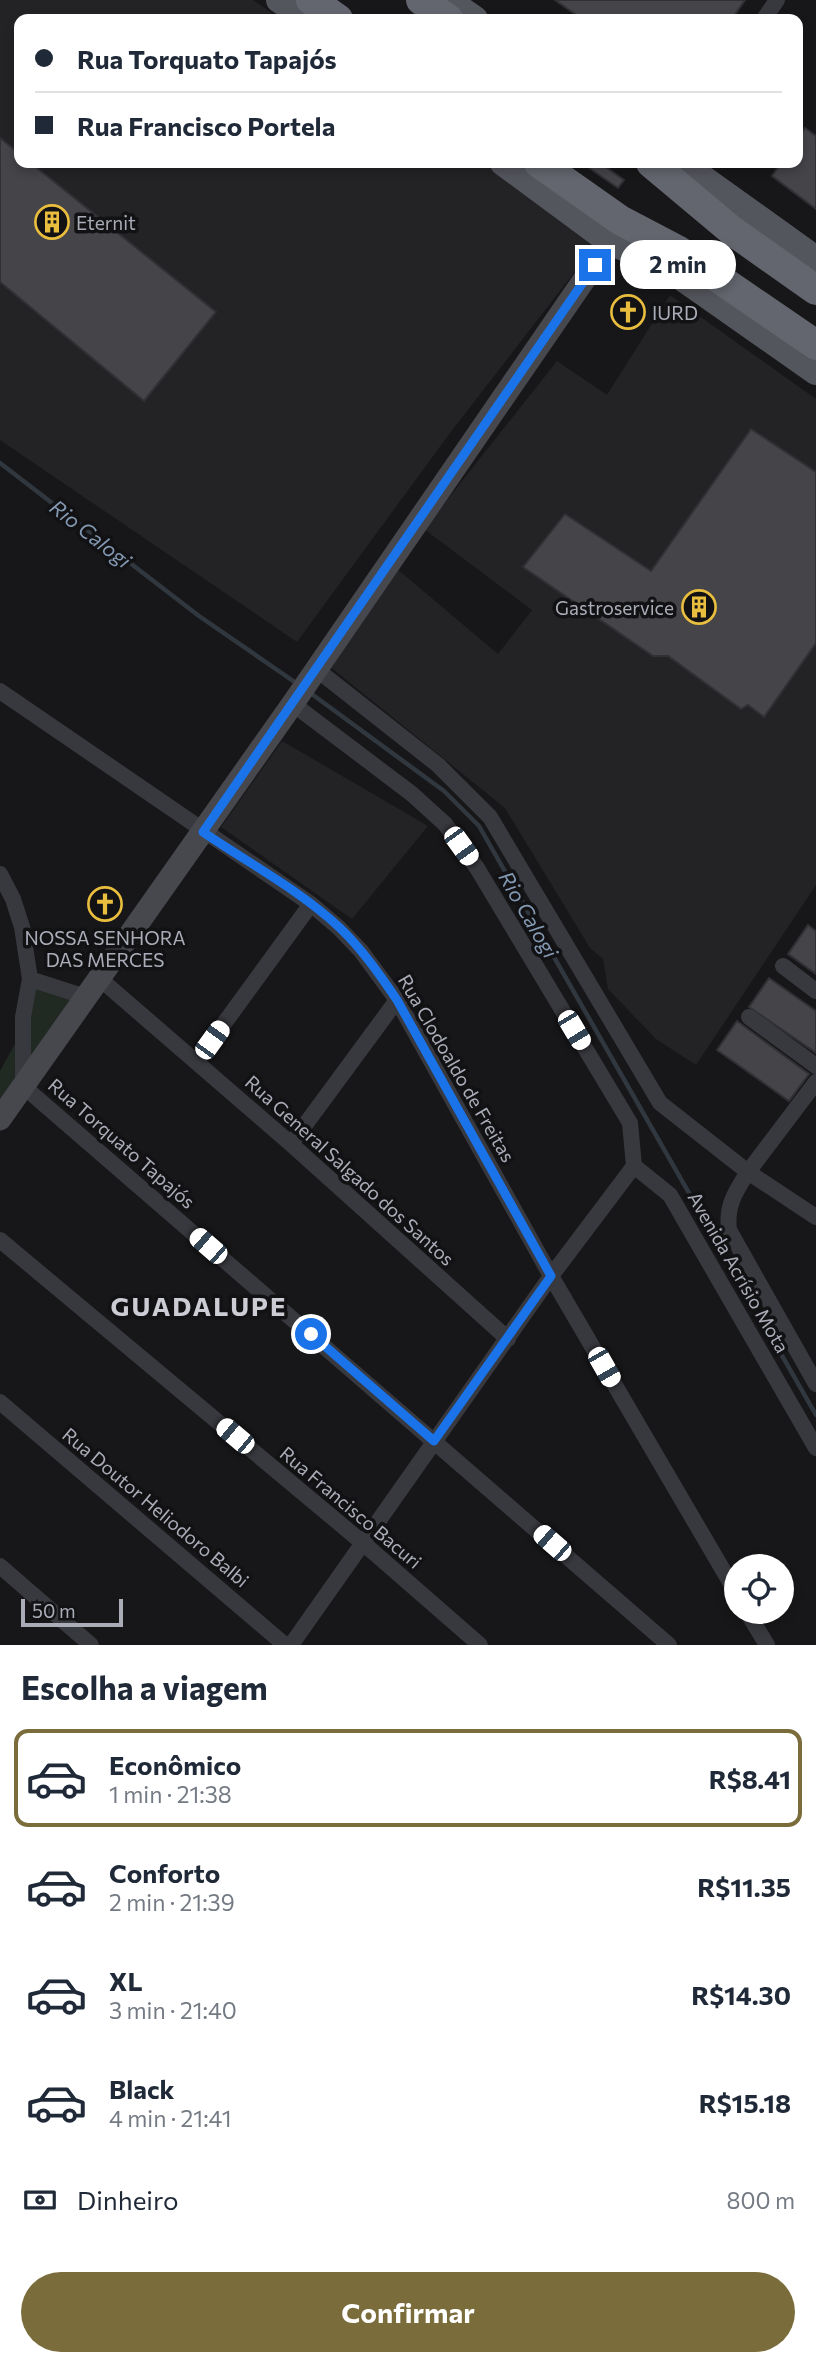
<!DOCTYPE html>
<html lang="pt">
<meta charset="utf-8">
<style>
:root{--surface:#fff;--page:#f6f6f7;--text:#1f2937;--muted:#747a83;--line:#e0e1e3;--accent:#7a6c3b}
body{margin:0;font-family:Commissioner,sans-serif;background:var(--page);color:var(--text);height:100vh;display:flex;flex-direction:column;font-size:26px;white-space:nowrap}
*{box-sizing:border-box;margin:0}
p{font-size:23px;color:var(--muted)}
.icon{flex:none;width:38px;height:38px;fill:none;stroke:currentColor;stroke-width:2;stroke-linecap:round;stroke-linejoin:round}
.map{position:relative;height:1645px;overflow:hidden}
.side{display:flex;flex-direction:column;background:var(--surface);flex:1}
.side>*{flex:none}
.hud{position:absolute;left:14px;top:14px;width:789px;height:154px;border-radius:14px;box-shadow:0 4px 10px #0003;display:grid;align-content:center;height:154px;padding:0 21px;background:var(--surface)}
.controls{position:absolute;left:724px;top:1554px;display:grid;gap:14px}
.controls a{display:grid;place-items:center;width:70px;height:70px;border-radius:50%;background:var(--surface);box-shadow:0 4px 10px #0003;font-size:35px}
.scale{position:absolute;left:21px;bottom:18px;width:102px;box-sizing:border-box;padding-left:7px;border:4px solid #aaadb8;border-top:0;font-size:19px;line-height:24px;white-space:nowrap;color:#aaadb8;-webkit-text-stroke:5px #121214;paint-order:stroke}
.end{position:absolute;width:32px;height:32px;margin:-16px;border:9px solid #1a73e8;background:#fff;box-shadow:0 0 0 4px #fff}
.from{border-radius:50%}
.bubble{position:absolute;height:49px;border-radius:24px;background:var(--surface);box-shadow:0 4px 10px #0003;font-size:23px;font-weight:700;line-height:49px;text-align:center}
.car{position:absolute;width:21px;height:42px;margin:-21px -10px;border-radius:9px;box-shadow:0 0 5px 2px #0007;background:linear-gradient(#fff 24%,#345 0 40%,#fff 0 76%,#345 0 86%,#fff 0)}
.hud b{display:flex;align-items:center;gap:24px;height:66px;font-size:26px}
.hud b+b{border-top:2px solid var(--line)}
.hud i{width:18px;height:18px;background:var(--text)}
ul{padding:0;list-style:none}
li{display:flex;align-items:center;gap:21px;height:98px;margin:0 14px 10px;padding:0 7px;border:4px solid transparent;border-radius:14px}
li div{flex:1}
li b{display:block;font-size:26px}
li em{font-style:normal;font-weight:700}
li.selected{border-color:var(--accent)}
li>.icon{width:63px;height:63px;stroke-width:1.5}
h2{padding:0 21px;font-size:32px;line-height:84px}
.pay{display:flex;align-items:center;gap:18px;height:77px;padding:0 21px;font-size:26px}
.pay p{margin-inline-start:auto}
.primary-button{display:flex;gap:14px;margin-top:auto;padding:14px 21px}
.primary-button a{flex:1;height:80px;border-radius:42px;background:var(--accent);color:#fff;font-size:28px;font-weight:700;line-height:80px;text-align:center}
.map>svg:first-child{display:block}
.built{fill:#232326}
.green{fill:#212923}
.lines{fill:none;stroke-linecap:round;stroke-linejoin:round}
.stream{stroke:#30373e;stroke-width:4.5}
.building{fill:#444449;stroke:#313135;stroke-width:2}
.street{stroke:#38393e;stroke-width:16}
.secondary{stroke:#46484e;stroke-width:23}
.primary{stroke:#54565d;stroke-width:26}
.highway{stroke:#64666f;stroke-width:30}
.route{stroke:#1a73e8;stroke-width:9}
.labels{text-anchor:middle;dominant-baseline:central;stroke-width:7;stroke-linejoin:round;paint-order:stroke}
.poi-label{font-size:19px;fill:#aaadb8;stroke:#121214;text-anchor:start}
.street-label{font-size:19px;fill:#aaadb8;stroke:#121214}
.water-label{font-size:21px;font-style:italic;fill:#8398b1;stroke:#121214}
.district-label{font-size:26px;font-weight:bold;letter-spacing:2px;fill:#cbccd4;stroke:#121214}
</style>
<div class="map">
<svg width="816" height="1645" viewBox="0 0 816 1645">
<rect width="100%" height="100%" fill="#171719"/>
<!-- built -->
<path class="built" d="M0,0H253L281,19H19V163H484L597,243L447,437L297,642L0,440Z
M670,295L816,399V885L696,1065L656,1039L608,989L603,959L590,948L505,808L329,666L396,568L498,654L532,610L424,529L557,361L607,395Z
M282,741L428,826L352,919L221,827Z"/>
<!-- green -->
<path class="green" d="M32,983L76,999L0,1117V1071L31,1015Z"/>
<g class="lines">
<!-- stream -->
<path class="stream" d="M0,463L199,616L299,685
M309,692L444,791L479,826L816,1415"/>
</g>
<!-- building -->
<path class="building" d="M555,0H745L732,19H582Z
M805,128L816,136V209L772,176L781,163H798V138Z
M0,138L19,153V163H31L216,312L144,401L0,282Z
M582,163H600L624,180L618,188Z
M751,429L816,472V643L764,717L748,705L741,709L668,656H653L523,567L565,514L651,571Z
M808,925L816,931V974L788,954Z
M769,978L816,1011V1053L749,1007Z
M737,1021L809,1074L789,1101L717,1050Z"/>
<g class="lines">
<!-- street -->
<path class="street" d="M764,19L777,0
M316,669L438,765L490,817L660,1103L748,1172C735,1192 726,1206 729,1230L816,1384
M0,691L311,904L339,928L361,951L397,1000L551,1276L737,1594
M293,704L412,794L445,824L477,868L630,1123L634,1166L670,1195L816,1448
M0,874L13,899L22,927L30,979L23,1017V1086L669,1645
M783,966L816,991
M99,978L291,1144L508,1339
M30,979L86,997
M749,1017L816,1066
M196,1062L311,904
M816,1082L748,1172L816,1217
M291,1144L397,1000
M0,1240L363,1543L480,1645
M0,1402L285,1645
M0,1566L91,1645
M747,1612L767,1645
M291,1645L551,1276L634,1166"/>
<!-- secondary -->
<path class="secondary" d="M0,1119L296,699L610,242"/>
<!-- primary -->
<path class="primary" d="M279,0L307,19
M448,0L475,19
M503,163L610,242L665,266L816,372
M682,163L816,259"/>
<!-- highway -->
<path class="highway" d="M311,0L338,19
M421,0L448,19
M539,163L620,220L679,251L816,345
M651,163L731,230L816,290"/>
</g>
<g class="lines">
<!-- route -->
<path class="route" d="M311,1334L434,1441L551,1276L397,1000C380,975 362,949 340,928C300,890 248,863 203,832L595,265"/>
</g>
<!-- icons -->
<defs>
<g id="building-ring" transform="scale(1.75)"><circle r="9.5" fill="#121214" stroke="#e9be3f" stroke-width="1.5"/><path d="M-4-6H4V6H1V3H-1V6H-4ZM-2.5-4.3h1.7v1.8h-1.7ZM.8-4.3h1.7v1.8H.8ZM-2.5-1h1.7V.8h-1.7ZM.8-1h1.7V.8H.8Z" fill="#e9be3f"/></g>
<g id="church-ring" transform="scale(1.75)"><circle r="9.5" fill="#121214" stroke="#e9be3f" stroke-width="1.5"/><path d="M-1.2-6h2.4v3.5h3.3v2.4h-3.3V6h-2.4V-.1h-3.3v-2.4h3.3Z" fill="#e9be3f"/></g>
</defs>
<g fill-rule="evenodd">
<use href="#building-ring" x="52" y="222"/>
<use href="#church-ring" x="628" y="312"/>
<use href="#building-ring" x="699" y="607"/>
<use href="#church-ring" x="105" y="904"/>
</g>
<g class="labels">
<!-- poi labels -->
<g class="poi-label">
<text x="76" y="222">Eternit</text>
<text x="652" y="312">IURD</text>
<text x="674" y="607" text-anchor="end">Gastroservice</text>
<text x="105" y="937" text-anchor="middle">NOSSA SENHORA<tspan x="105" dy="22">DAS MERCES</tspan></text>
</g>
<!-- street labels -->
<g class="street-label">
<text transform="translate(457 1068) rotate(60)">Rua Clodoaldo de Freitas</text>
<text transform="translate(122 1143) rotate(41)">Rua Torquato Tapajós</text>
<text transform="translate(350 1170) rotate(42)">Rua General Salgado dos Santos</text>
<text transform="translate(739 1272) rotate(60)">Avenida Acrísio Mota</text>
<text transform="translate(156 1507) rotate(40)">Rua Doutor Heliodoro Balbi</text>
<text transform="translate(351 1507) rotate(40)">Rua Francisco Bacuri</text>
</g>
<!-- water labels -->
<g class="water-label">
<text transform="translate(91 533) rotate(38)">Rio Calogi</text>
<text transform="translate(529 914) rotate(60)">Rio Calogi</text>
</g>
<!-- district labels -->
<g class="district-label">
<text x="199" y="1305">GUADALUPE</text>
</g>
</g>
</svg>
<div class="controls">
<a><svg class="icon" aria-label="locate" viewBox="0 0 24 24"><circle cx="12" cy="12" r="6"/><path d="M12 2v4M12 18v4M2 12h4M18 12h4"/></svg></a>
</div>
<div class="scale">50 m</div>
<i class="end from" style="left:311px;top:1334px"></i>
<i class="end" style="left:595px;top:265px"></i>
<div class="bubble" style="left:620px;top:240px;width:116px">2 min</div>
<i class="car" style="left:461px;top:846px;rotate:144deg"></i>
<i class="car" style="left:574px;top:1030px;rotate:149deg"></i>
<i class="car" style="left:212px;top:1040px;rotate:36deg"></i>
<i class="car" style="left:208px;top:1246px;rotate:311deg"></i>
<i class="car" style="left:604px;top:1367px;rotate:150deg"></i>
<i class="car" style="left:235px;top:1436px;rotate:310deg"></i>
<i class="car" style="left:552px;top:1543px;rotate:311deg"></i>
<div class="hud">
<b><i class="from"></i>Rua Torquato Tapajós</b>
<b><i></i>Rua Francisco Portela</b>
</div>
</div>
<section class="side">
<h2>Escolha a viagem</h2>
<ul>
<li class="selected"><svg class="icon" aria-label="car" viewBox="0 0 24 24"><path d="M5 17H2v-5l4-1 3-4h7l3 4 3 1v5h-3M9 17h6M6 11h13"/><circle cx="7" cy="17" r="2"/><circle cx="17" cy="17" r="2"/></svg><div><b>Econômico</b><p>1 min · 21:38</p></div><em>R$8.41</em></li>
<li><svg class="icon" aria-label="car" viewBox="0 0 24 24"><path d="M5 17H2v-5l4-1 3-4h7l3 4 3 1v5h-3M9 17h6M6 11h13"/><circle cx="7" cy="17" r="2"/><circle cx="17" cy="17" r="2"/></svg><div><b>Conforto</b><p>2 min · 21:39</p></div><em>R$11.35</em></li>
<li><svg class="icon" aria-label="car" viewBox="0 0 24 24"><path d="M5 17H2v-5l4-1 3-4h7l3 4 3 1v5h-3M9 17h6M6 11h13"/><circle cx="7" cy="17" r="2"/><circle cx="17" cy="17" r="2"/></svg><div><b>XL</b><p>3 min · 21:40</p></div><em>R$14.30</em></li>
<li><svg class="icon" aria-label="car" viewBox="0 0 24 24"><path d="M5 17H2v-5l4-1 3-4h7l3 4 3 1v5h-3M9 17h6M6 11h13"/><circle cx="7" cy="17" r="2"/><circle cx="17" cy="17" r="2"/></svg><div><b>Black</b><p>4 min · 21:41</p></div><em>R$15.18</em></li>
</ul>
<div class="pay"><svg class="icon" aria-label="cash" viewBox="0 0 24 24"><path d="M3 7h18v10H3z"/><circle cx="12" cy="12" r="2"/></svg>Dinheiro<p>800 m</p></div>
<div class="primary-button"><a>Confirmar</a></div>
</section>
